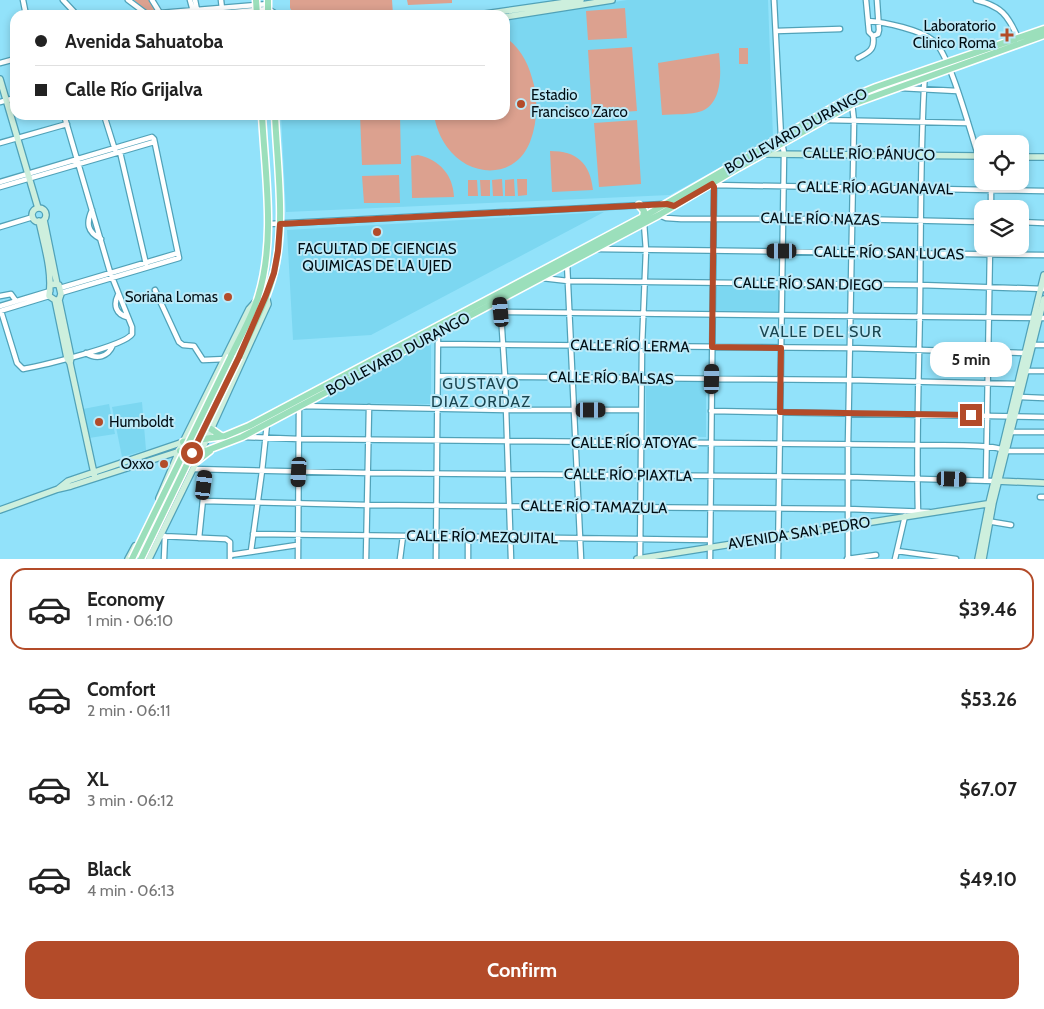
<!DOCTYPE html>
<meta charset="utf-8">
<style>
:root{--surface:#fff;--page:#f6f6f6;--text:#222;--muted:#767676;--line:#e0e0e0;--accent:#b34b29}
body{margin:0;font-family:Cabin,sans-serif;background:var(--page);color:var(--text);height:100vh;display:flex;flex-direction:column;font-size:19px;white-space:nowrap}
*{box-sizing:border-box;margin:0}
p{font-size:16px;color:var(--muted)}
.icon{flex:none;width:28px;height:28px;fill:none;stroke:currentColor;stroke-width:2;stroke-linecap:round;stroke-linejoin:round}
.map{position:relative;height:559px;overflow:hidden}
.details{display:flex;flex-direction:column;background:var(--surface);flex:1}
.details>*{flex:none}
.hud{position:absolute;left:10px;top:10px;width:500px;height:110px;border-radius:15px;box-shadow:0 2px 8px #0003;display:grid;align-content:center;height:110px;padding:0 25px;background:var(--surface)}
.buttons{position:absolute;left:974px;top:135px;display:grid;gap:10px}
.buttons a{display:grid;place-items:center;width:55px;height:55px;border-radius:10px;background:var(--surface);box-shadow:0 2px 8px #0003;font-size:25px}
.end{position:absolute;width:22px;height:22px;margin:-11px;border:6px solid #b34b29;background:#fff;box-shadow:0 0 0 2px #fff}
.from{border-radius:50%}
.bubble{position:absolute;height:35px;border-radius:15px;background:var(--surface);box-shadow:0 2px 8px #0003;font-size:16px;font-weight:800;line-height:35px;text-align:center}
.car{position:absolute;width:15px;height:30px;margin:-15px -8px;border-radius:6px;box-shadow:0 0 4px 1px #0007;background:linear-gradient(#222 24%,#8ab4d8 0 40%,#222 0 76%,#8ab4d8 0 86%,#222 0)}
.hud b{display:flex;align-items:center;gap:18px;height:48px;font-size:19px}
.hud b+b{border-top:1px solid var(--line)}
.hud i{width:12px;height:12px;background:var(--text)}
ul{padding:9px 0 0;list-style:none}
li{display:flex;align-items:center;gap:15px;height:82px;margin:0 10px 8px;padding:0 15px;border:2px solid transparent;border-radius:15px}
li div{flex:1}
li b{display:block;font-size:19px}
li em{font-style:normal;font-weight:800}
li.current{border-color:var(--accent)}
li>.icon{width:45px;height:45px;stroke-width:1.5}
.button{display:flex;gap:10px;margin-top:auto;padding:10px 25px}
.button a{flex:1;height:58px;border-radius:15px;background:var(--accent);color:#fff;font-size:20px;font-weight:800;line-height:58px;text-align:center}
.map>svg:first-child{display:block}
.built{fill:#7cd7f1}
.green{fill:#dca18f}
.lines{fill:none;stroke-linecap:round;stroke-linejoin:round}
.street-casing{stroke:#51a2b8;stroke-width:7}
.secondary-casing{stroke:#51a2b8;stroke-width:8}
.primary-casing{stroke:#fff;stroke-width:9}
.street{stroke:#fff;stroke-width:4.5}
.secondary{stroke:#cdefdd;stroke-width:5.5}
.primary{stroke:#9bdfbb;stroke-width:6}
.primary-bridge-casing{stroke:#fff;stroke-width:9;stroke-linecap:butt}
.primary-bridge{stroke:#9bdfbb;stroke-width:6}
.route{stroke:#b34b29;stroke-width:6}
.poi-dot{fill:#b34b29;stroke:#bceaf8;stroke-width:2}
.labels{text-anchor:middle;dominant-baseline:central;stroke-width:4;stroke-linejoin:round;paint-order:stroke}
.poi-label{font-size:15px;fill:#000e15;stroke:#bceaf8;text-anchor:end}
.street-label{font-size:15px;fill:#000e15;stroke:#bceaf8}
.neighbourhood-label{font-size:16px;letter-spacing:1px;fill:#1b4651;stroke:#bceaf8}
</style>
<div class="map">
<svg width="1044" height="559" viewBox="0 0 1044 559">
<rect width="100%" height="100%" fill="#92e2fa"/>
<!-- built -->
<path class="built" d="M627,0H768L773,138L670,195L286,212L281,115H505V19Z
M604,212L371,335L293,340L287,230Z
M715,287H779V312H715Z
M431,341V404L312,403Z
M646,382H706V437L646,436Z
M142,402L146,450L122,457L112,407Z
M109,404L115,434L89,438L83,409Z"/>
<!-- green -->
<path class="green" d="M134,0H149L156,10L150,14Z
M290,0H392L393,15H294L290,8Z
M407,0H452V3L408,5Z
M625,8L627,38L588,40L586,11Z
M505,37C522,49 529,65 534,85C538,103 537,124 530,142C515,180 469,178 447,147C440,137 436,127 434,115H505Z
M632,47L637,111L592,114L588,50Z
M739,48H748V64H739Z
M719,53C721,71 723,102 702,111C691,115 674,114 662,115L658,63Z
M360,115H400L401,164L362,165Z
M637,120L641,184L599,187L594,123Z
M550,151C577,151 590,163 593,190L552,192Z
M418,155C440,160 453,175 454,197L412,198L411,156Z
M399,175L400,203H364L362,176Z
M502,179L503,196H493L492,180Z
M514,179L515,196H505V180Z
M517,179H527V195L518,196Z
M468,180H477L478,196H468Z
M480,180H490V196H481Z"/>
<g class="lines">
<!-- street casing -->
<g class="street-casing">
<path id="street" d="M23,0L26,15
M63,0L77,15
M128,0L148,15
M152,0L160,13
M190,0L194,15
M195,0L198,15
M221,0L222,9
M774,0L781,137L784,153L778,559
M866,0L869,32L873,36
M976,0C1001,6 1008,15 1018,38
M160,13L268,4
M202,15L268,9L278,15
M868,21C885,22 921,30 934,41C950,55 970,131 978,155
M776,31L840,29
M873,36L878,34L879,30L877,0
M858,58C870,52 875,49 873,36
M0,63L15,59
M900,88L957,91
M0,102L15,98
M104,115L115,150
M825,120L967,123
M0,143L67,124
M120,152L146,264
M0,182L152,137L154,139L179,258L61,293
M714,185L1044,191
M0,187L154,142
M991,209V181
M92,210C86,223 87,232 101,239
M659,215L666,218L681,219H852L982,222
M1020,222L1044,223
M269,224L664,204
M0,227L33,217
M595,249L1044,255
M567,263L581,559
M542,278L568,281L920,285L1044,289
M60,288L178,253
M155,290L179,342L183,345L194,346L203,360L226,359
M118,295C113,305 116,314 127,317
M0,296L11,294L16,301
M500,298L505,377L511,559
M0,306L50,291
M0,311L49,296
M1,311L17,363L23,369C40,366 125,346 132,334V327L110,272L64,115
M501,312L1044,318
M438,344L850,348L1027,353
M1033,345H1044
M86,353C97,360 108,357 113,345
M1027,371H1044
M438,376L849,380L1019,384
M1020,397L1044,398
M300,406L506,410H641
M711,411L1044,417
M1011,432H1044
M244,437L299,439L918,445C937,446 992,443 1007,451H1044
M193,469L369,473L848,477L995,481
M986,480L990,246
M1040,497H1044
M203,501L368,505L848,509L929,512
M918,512C916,443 919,373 920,303C921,226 920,148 925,71
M987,521L1011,525
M253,534L710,540
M160,536L226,539L230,542V559
M199,538L206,470
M251,551L262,471L267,424
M897,551L956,559
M230,555L297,545
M164,559L165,536
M298,559L299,406
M366,559L369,407
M400,559L403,536
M436,559L438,330
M468,559V537
M640,559L642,346L646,250L644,223
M710,559L714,187
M847,559L876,555
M848,559V445L854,121L852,103
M895,559L905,516"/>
</g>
<!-- secondary casing -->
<g class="secondary-casing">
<path id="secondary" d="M478,15L581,0
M505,17L612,0
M0,79L38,208
M765,154L982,156
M1020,157H1044
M32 215a7 7 0 1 1 14 0a7 7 0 1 1-14 0Z
M44,220L57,284
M39,221C44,245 53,272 49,296L55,300H59L61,294L59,285L55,284L51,285
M55,300L67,358L70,363
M59,300L71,357L70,363L95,478
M997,481L1044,483
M58,489L68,481L183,442
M159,498L183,442L249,309L258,299
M0,510L58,489L71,486L180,451
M128,559L135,546
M149,559L193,469L268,304L266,295
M637,559L993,503
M978,559L989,503L1044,275
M983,559L993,503L1044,299"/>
</g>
<!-- primary casing -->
<g class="primary-casing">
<path id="primary" d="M256,0L257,15
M268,0V15
M639,205L644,211L643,217
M231,356C240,337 252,317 258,297C276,240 265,174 262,115
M239,357C251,330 267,301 274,272C286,227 277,162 275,115
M211,429L221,436
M183,442L225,436L249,426L643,217L849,98L876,87L1044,29
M180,451L203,452L242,437L659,215L738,168L853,104L1044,35
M196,462L210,451"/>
</g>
<!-- street -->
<use href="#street" class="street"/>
<!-- secondary -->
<use href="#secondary" class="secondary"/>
<!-- primary -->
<use href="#primary" class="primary"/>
<!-- primary-bridge casing -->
<g class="primary-bridge-casing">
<path id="primary-bridge" d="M132,559L231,356
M141,559L239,357"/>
</g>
<!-- primary-bridge -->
<use href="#primary-bridge" class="primary-bridge"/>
</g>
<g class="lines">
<!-- route -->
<path class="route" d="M192,453L239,357L266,295L274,273L278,251L280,224L667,204L674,206L712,184L714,187L712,347L781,348L780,412L971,415"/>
</g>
<!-- markers -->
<g class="poi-dot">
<path d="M1004.5 27.5h5v5h5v5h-5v5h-5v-5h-5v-5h5z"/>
<circle cx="521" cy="104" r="5"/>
<circle cx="377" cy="232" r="5"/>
<circle cx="228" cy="297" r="5"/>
<circle cx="99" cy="422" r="5"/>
<circle cx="164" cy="464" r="5"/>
</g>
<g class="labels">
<!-- poi labels -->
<g class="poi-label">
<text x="996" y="26">Laboratorio<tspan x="996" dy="17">Clinico Roma</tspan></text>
<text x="531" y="95" text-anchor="start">Estadio<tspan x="531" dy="17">Francisco Zarco</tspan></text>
<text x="377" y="249" text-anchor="middle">FACULTAD DE CIENCIAS<tspan x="377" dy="17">QUIMICAS DE LA UJED</tspan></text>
<text x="218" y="297">Soriana Lomas</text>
<text x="109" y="422" text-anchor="start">Humboldt</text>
<text x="154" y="464">Oxxo</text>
</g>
<!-- street labels -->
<g class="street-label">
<text transform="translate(796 131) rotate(-29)">BOULEVARD DURANGO</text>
<text transform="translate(869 154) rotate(1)">CALLE RÍO PÁNUCO</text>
<text transform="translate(875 188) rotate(1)">CALLE RÍO AGUANAVAL</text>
<text transform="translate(820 219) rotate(1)">CALLE RÍO NAZAS</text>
<text transform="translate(889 253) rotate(1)">CALLE RÍO SAN LUCAS</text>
<text transform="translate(808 284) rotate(1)">CALLE RÍO SAN DIEGO</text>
<text transform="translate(630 346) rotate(1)">CALLE RÍO LERMA</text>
<text transform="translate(398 354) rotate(-28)">BOULEVARD DURANGO</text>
<text transform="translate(611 378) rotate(1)">CALLE RÍO BALSAS</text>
<text x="634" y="443">CALLE RÍO ATOYAC</text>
<text transform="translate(628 475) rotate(1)">CALLE RÍO PIAXTLA</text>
<text transform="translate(594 507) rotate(1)">CALLE RÍO TAMAZULA</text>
<text transform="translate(799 533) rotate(-9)">AVENIDA SAN PEDRO</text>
<text transform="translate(482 537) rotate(1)">CALLE RÍO MEZQUITAL</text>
</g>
<!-- neighbourhood labels -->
<g class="neighbourhood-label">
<text x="821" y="331">VALLE DEL SUR</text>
<text x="481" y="383">GUSTAVO<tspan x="481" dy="18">DIAZ ORDAZ</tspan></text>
</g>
</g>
</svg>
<div class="buttons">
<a><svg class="icon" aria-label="locate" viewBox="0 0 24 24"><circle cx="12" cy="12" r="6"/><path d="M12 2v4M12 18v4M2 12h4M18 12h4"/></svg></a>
<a><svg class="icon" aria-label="layers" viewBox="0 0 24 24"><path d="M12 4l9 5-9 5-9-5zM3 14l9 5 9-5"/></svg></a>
</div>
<i class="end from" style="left:192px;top:453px"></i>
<i class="end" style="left:971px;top:415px"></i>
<div class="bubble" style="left:930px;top:342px;width:82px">5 min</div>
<i class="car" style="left:782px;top:251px;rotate:270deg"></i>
<i class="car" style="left:501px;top:312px;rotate:355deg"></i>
<i class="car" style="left:712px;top:379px;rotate:1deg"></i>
<i class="car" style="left:591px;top:410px;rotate:90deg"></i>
<i class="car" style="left:299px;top:472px;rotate:183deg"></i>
<i class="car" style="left:952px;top:479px;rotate:92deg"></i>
<i class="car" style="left:204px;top:485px;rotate:7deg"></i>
<div class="hud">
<b><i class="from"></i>Avenida Sahuatoba</b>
<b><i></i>Calle Río Grijalva</b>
</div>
</div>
<section class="details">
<ul>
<li class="current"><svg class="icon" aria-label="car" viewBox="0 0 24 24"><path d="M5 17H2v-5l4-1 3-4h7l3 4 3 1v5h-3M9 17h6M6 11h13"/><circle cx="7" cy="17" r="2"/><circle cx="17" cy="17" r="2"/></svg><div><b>Economy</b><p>1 min · 06:10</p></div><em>$39.46</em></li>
<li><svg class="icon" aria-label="car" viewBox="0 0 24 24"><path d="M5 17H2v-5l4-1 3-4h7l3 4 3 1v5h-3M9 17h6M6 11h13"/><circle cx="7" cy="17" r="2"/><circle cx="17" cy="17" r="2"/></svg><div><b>Comfort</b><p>2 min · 06:11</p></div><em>$53.26</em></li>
<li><svg class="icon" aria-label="car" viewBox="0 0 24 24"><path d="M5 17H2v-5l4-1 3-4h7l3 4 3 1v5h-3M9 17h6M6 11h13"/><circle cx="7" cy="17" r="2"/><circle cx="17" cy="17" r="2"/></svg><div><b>XL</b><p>3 min · 06:12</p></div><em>$67.07</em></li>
<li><svg class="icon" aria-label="car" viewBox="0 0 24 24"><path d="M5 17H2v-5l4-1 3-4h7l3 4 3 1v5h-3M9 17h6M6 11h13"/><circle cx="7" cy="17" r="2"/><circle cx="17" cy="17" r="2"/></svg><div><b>Black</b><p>4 min · 06:13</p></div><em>$49.10</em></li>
</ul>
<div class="button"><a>Confirm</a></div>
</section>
